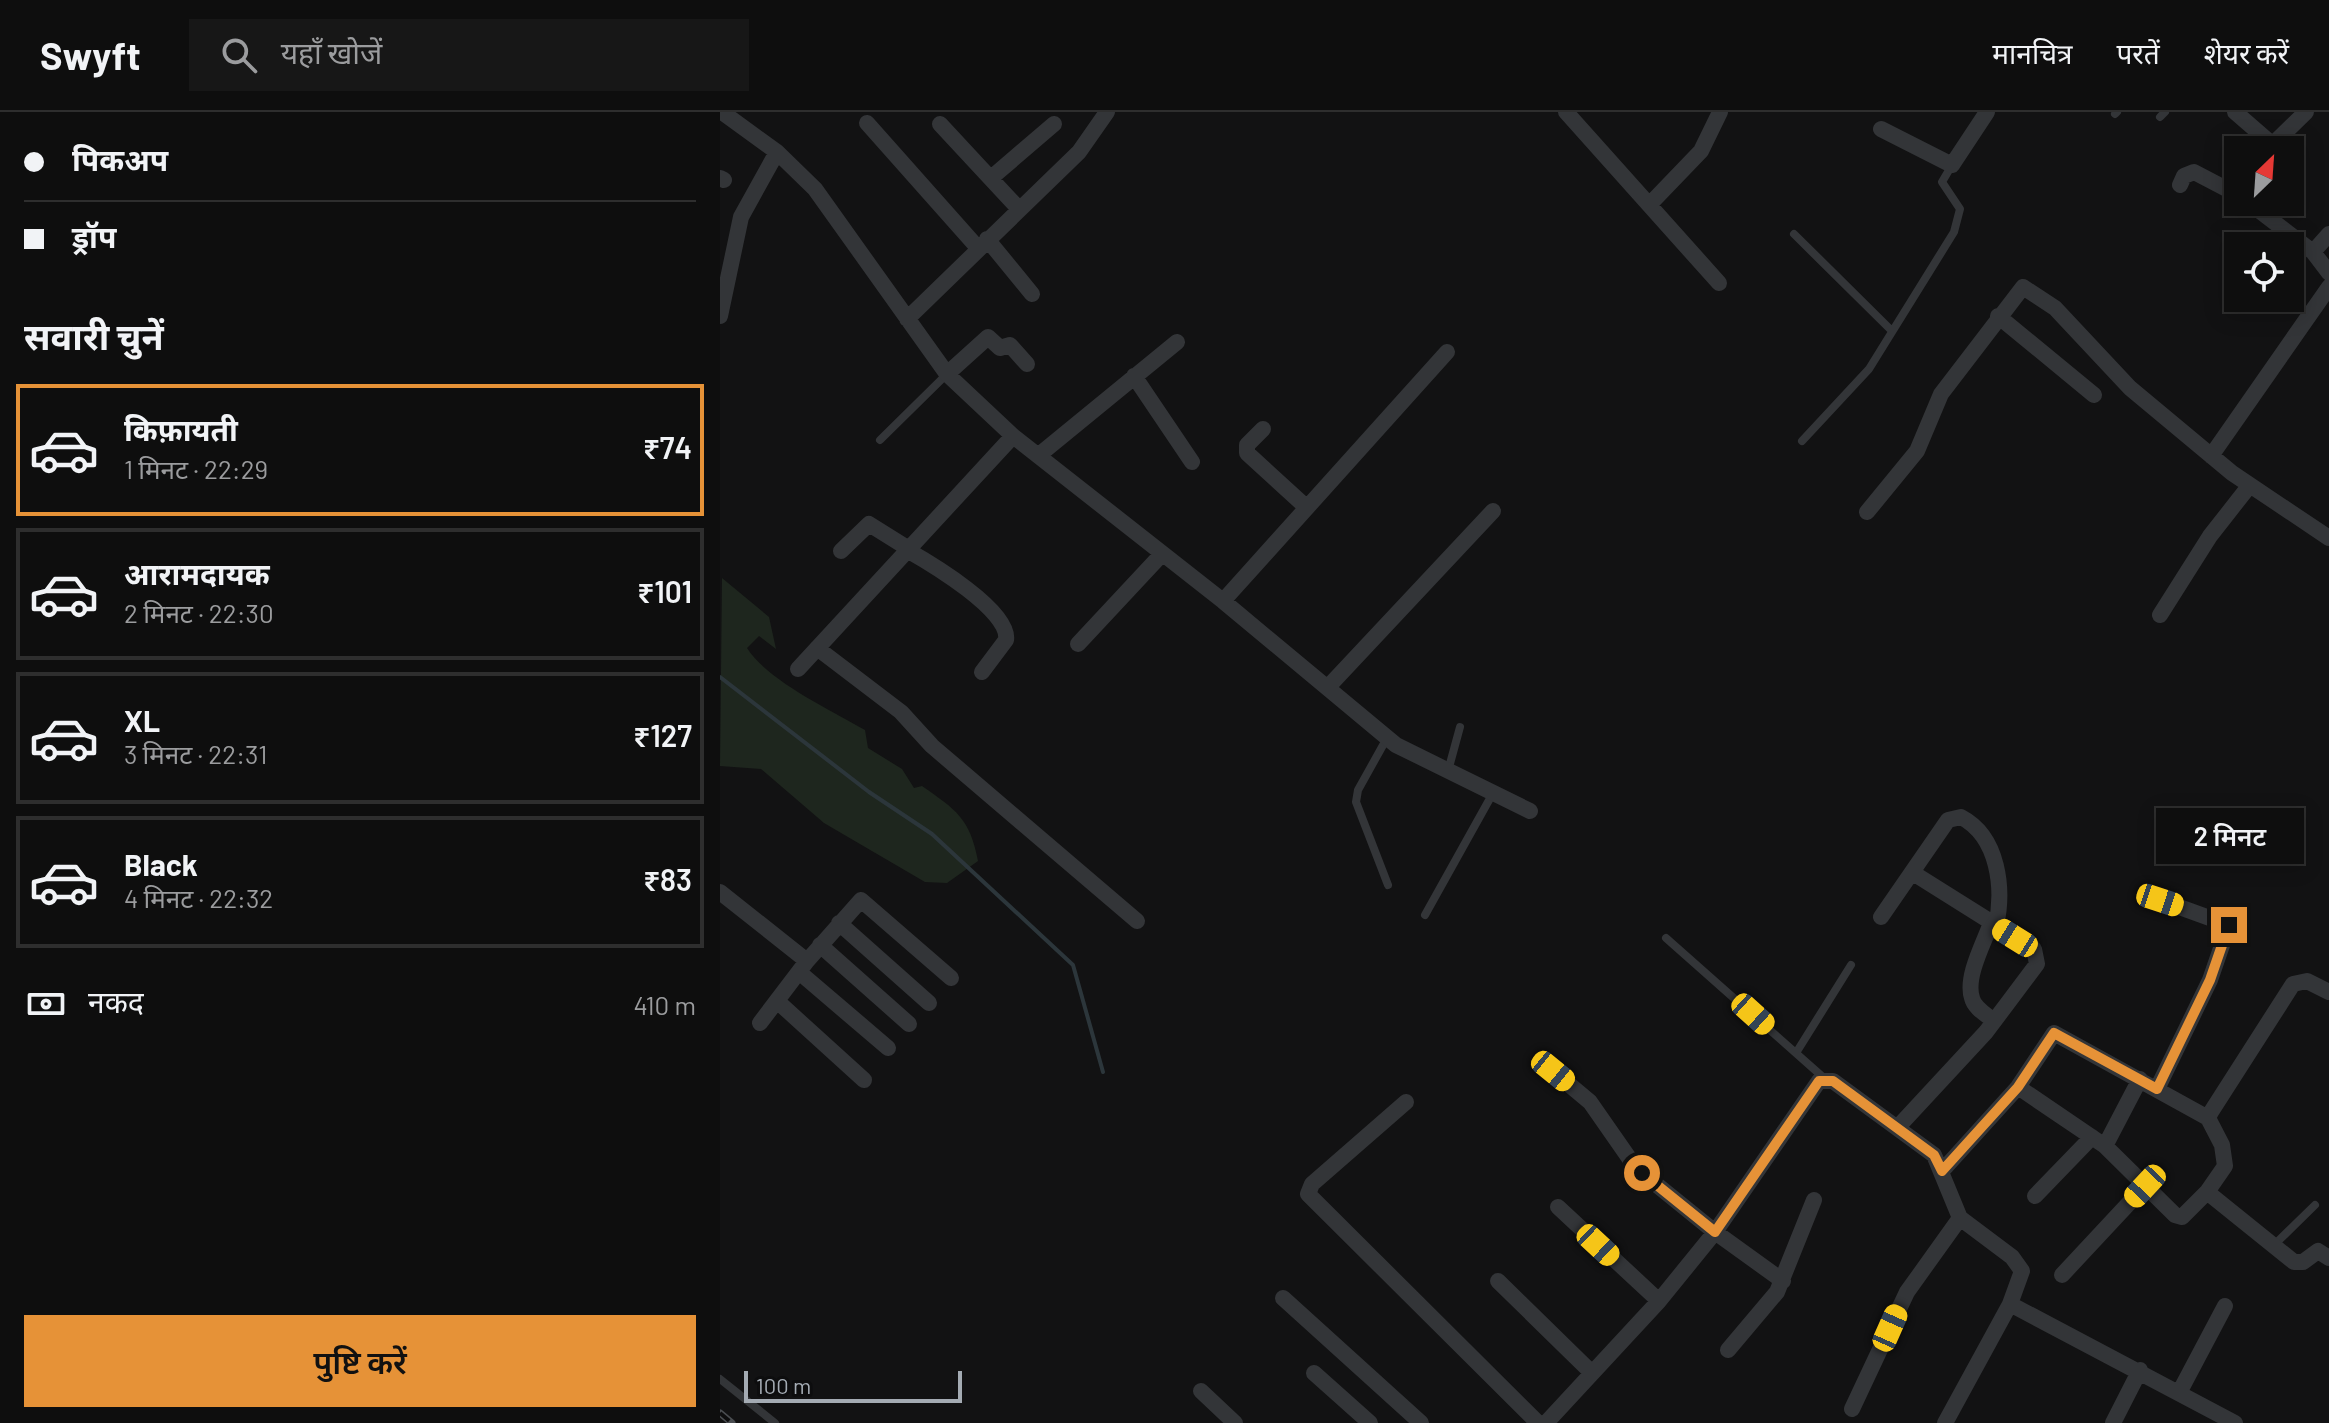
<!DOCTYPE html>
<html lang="hi">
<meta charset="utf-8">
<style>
:root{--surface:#0e0e0e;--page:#171717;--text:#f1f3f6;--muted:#9b9c9e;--line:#2e2e2e;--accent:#e69237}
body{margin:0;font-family:Barlow,"Noto Sans Devanagari",sans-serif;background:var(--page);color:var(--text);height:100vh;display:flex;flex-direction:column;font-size:30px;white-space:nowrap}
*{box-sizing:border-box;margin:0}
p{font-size:26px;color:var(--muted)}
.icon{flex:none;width:44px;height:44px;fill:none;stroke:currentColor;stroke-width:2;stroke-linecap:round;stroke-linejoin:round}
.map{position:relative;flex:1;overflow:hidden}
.side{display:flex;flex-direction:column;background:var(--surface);width:720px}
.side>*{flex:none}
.banner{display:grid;align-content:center;height:176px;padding:0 24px;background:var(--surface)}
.needle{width:52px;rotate:25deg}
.buttons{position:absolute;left:1504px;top:24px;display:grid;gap:16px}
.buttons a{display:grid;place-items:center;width:80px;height:80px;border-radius:0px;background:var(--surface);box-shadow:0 4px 20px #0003,0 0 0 2px var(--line);font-size:40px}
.scale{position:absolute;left:24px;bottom:20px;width:218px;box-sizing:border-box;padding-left:8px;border:4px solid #a4abb3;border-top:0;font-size:22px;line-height:28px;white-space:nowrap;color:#a4abb3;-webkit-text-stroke:6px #0d0d0e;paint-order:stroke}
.end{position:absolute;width:36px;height:36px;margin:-18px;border:10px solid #e69237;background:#111;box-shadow:0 0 0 4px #111}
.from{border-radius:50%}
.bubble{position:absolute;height:56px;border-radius:0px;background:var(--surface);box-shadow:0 4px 20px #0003,0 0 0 2px var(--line);font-size:26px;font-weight:600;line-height:56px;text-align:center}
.car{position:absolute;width:24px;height:48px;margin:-24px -12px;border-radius:10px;box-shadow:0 0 6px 2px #0007;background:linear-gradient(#f5c518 24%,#345 0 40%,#f5c518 0 76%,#345 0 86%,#f5c518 0)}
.banner b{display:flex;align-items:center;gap:28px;height:76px;font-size:30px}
.banner b+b{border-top:2px solid var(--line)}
.banner i{width:20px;height:20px;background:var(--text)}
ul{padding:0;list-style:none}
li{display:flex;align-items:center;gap:24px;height:132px;margin:0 16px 12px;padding:0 8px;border:4px solid var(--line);border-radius:0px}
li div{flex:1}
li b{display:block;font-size:30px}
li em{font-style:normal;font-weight:600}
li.active{border-color:var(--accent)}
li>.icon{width:72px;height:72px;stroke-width:1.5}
h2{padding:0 24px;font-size:36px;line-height:96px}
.pay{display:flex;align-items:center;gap:20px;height:88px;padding:0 24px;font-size:30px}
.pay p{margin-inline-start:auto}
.primary-button{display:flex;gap:16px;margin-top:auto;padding:16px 24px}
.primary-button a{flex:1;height:92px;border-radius:0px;background:var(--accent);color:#111;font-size:32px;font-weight:600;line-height:92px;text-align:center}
header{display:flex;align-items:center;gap:48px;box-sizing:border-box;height:112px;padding:0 40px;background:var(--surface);border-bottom:2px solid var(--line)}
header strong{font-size:38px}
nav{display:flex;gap:44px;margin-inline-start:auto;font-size:28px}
.search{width:560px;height:72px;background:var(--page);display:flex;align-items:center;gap:20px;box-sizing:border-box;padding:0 28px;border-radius:0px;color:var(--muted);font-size:30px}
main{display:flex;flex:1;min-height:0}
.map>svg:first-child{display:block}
.green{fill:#1e261e}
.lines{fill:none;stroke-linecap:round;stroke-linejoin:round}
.stream{stroke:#2c363b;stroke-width:4}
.service{stroke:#333538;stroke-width:8}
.minor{stroke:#333538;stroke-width:16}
.rail-casing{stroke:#4a4d51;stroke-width:7}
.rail{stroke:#0d0d0e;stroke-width:4;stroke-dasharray:12;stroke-linecap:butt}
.route{stroke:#e69237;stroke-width:10}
</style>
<header>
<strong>Swyft</strong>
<div class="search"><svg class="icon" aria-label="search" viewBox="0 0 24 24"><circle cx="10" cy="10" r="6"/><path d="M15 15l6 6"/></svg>यहाँ खोजें</div>
<nav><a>मानचित्र</a><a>परतें</a><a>शेयर करें</a></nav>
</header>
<main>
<section class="side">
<div class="banner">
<b><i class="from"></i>पिकअप</b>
<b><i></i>ड्रॉप</b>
</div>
<h2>सवारी चुनें</h2>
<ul>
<li class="active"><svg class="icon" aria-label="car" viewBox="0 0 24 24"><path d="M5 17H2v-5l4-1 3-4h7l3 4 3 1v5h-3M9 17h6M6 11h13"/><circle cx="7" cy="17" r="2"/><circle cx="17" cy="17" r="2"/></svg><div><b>किफ़ायती</b><p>1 मिनट · 22:29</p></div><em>₹74</em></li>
<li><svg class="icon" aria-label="car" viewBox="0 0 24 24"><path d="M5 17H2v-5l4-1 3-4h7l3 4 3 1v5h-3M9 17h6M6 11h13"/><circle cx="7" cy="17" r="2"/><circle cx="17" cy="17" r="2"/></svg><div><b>आरामदायक</b><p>2 मिनट · 22:30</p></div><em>₹101</em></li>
<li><svg class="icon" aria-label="car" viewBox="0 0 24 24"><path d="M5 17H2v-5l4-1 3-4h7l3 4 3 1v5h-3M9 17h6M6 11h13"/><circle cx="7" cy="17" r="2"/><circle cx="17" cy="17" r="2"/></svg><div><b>XL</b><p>3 मिनट · 22:31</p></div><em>₹127</em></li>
<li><svg class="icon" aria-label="car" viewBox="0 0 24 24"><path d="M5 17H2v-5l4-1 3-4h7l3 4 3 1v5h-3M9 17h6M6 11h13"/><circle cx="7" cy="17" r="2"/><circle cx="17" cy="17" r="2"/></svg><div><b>Black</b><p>4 मिनट · 22:32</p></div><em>₹83</em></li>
</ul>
<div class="pay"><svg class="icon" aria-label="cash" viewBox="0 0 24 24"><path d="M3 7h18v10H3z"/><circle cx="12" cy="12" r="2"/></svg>नकद<p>410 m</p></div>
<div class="primary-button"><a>पुष्टि करें</a></div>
</section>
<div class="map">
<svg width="1609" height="1311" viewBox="0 0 1609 1311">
<rect width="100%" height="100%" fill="#121213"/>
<!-- green -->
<path class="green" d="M2,466L49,505L56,537L39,524L27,536C48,569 111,598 145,618L148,636L182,657L194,676L202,674C236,698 250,706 258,749L227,771L205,770L104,711L41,657L0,654Z"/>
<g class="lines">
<!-- stream -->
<path class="stream" d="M0,565L149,680L212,722L353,853L383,960"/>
<!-- service -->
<path class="service" d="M1395,2L1397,0
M1440,5L1445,0
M1074,122L1172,219
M160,328L227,262
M1082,329L1149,257L1234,120L1240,97L1222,70L1232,53
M667,626L638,678L636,690L668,773
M728,659L740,615
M705,803L773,681
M946,826L1104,966
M1076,941L1131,853
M1554,1133L1595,1093
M0,1267L55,1311"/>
<!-- minor -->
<path class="minor" d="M2,0L57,40L95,77L227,262L293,324L503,489L676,633L810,699
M846,0L999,171
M1515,0L1553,33
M147,11L258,136
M220,12L299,97
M1161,17L1232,53L1267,0
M1547,38L1586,0
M0,66L4,68
M271,66L334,12
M1460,73L1464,64L1474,60L1518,83
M1504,75L1518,63
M1528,90L1593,140
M931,91L981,39L1000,0
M1609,122L1593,140L1609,161
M267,127L312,182
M0,204L21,105L57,40
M1278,204L1374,283
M187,207L359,40L387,0
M227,262L268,225L280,236L290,233L307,252
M414,264L472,350
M543,317L527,333V341L586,395
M319,343L457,230
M1491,344L1609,175
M1147,400L1197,339L1221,282L1303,175L1335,196L1410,276L1512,361L1609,426
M187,438C210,451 291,499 286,528L262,560
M121,439L149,412L189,437
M503,489L727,240
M1440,503L1490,424L1530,373
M358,532L442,442
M97,536L181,600L212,634L417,809
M78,557L293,324
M608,575L773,399
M0,780L87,849
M1161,805L1228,708L1241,705C1279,725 1284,777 1276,814
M119,811L209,891
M1271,811C1264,831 1245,865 1252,886C1254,896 1267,903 1274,909
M100,833L189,912
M79,860L168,936
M57,889L144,968
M40,911L87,849L141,788L231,866
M833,959L870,990L916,1056L995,1120L1063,1169
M1298,975L1385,1034L1455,1103L1462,1105L1487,1080L1505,1054L1502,1033L1488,1006L1491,1000L1573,872L1587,869L1609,880
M1437,977L1490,868L1509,813L1440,788
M686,990L592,1072L588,1082L818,1311
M1177,1016L1266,920L1317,852L1314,837L1193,761
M1385,1034L1420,967
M1222,1059L1298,975L1334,921L1488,1006
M1487,1080L1574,1150H1583L1598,1139L1609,1146
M1315,1084L1372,1025
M838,1095L939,1189
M1342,1163L1425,1074
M778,1169L872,1261
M563,1186L701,1311
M1290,1192L1515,1311
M1008,1238L1057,1180L1094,1088
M594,1261L650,1311
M481,1279L515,1311
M1460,1279L1505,1194
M1132,1297L1187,1180L1240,1106
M826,1311L939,1189L995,1120L1099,969H1113L1214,1043L1240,1106L1292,1145L1302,1159L1290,1192L1225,1311
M1393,1311L1420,1258"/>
<!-- rail casing -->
<g class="rail-casing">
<path id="rail" d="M0,1301L12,1311"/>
</g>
<!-- rail -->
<use href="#rail" class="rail"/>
</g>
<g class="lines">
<!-- route -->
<path class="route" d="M922,1061L995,1120L1099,969H1113L1214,1043L1222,1059L1298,975L1334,921L1437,977L1490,868L1509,813"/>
</g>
</svg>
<div class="buttons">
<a><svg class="needle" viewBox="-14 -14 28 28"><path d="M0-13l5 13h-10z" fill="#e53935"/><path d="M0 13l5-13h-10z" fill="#9b9c9e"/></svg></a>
<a><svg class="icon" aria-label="locate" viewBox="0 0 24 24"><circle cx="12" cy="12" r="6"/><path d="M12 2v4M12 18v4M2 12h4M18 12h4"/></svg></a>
</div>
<div class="scale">100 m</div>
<i class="end from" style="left:922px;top:1061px"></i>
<i class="end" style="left:1509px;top:813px"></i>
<div class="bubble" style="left:1436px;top:696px;width:148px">2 मिनट</div>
<i class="car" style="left:1440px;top:788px;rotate:108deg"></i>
<i class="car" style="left:1295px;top:826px;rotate:302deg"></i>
<i class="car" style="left:1033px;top:902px;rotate:132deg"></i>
<i class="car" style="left:833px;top:959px;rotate:129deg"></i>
<i class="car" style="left:1425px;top:1074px;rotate:223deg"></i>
<i class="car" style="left:878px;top:1133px;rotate:133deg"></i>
<i class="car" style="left:1170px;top:1216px;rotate:24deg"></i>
</div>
</main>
